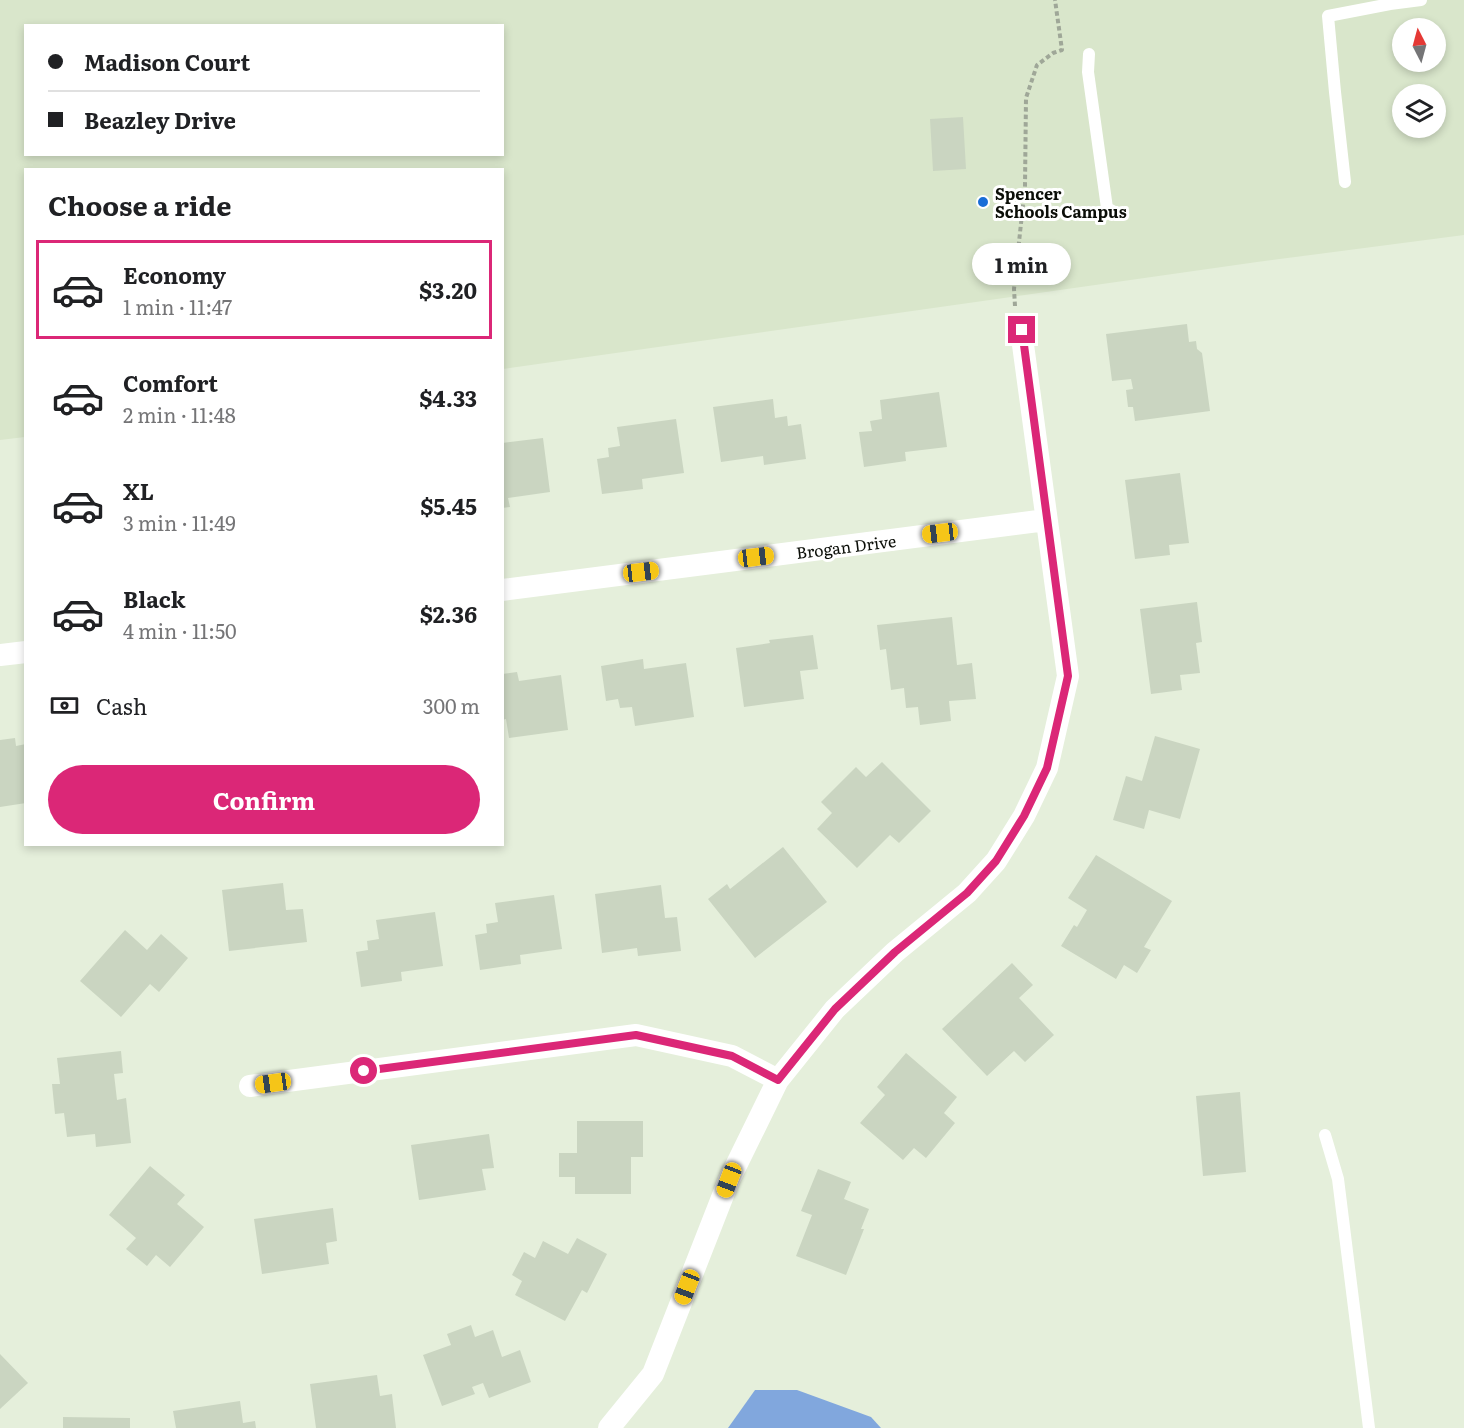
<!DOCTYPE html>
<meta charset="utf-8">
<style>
:root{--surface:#fff;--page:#f2f2f2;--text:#202124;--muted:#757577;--line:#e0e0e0;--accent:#db2777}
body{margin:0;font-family:Literata,serif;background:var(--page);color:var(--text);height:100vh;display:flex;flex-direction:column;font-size:22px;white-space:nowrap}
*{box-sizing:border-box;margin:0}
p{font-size:20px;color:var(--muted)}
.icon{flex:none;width:33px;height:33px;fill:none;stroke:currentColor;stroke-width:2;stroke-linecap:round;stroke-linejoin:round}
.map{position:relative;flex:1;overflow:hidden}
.panel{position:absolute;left:24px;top:168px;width:480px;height:678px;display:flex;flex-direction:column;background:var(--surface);border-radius:0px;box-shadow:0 3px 9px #0003}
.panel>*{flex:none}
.top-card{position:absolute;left:24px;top:24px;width:480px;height:132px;border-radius:0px;box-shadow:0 3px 9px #0003;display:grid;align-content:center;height:132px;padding:0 24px;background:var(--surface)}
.needle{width:39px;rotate:354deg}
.fabs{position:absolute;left:1392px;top:18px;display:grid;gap:12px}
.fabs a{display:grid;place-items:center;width:54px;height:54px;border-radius:50%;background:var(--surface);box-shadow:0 3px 9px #0003;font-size:30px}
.end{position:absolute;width:27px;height:27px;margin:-14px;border:8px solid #db2777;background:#fff;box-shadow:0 0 0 3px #fff}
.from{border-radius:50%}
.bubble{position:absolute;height:42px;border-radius:21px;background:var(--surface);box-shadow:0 3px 9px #0003;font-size:20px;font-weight:700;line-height:42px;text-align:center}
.car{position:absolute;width:18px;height:36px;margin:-18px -9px;border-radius:8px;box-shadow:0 0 4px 2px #0007;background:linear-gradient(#f5c518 24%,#345 0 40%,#f5c518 0 76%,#345 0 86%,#f5c518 0)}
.top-card b{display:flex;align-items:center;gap:21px;height:57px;font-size:22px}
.top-card b+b{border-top:2px solid var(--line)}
.top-card i{width:15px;height:15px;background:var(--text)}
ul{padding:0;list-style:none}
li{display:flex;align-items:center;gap:18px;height:99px;margin:0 12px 9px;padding:0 12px;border:3px solid transparent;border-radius:0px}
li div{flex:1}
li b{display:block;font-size:22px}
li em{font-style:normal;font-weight:700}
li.selected{border-color:var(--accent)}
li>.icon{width:54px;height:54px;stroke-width:1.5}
h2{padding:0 24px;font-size:27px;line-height:72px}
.pay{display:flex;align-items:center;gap:15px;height:66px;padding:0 24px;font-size:22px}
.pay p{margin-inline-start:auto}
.cta{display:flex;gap:12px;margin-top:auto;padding:12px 24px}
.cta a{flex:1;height:69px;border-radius:36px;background:var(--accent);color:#fff;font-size:24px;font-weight:700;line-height:69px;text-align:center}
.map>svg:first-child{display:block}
.built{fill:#d9e6cb;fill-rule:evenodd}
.water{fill:#81a7dd}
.building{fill:#cad5c1}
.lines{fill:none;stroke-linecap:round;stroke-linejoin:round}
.path{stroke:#9fa798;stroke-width:4;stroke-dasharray:4.5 3;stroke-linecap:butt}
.lane{stroke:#fff;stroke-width:12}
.street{stroke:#fff;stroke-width:22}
.route{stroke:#db2777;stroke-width:8}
.poi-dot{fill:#196dd7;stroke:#fff;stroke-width:2}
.labels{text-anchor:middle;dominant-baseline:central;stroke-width:6;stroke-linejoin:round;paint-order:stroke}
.poi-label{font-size:16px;font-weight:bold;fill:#0b0e08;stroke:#fff;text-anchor:start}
.street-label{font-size:16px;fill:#0b0e08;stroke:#fff}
</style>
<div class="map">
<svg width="1464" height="1428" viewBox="0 0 1464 1428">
<rect width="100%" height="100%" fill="#e5efdb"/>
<!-- built -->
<path class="built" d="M0,0H1464V235L1257,262L503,369L502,170H26L25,437L0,440ZM26,26H502V154H26ZM1402,28H1436V62H1402ZM1402,94H1436V128H1402Z"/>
<!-- water -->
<path class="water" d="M755,1390H797L871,1417L881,1428H728Z"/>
<!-- building -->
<path class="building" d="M963,117L966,169L933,171L930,119Z
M1187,324L1189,342L1196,341L1197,349L1202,353L1210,411L1135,421L1133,407H1128L1126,390L1133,389L1131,379L1112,381L1106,334Z
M939,392L947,447L905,452L906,461L864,467L859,432L872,431L870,421L882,419L880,400Z
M773,399L775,418L787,416L788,426L801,424L806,459L764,465L763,456L721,462L713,407Z
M676,419L684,473L642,479L643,489L602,494L597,459L609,457L608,448L620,446L617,427Z
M543,438L550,492L508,498L510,507L502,508V443Z
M1180,473L1189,543L1169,545L1170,555L1135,559L1125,480Z
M1197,602L1202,642L1196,643L1200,673L1180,675L1182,690L1151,694L1140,609Z
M952,617L957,665L972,663L976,699L949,701L951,721L920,725L918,707L906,708L904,688L891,690L886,649L880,650L877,625Z
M813,635L818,669L800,671L804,699L744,707L736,648L770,643L769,640Z
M643,659L644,669L686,663L694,717L635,726L632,707L620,708L618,699L606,701L601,666Z
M517,672L519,681L561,675L568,730L509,738L506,719L502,720V674Z
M1155,736L1200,749L1180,819L1149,810L1144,829L1113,820L1126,776L1142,781Z
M15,738L16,746L26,744V803L0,807V740Z
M882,762L931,811L899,843L890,835L857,868L817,829L832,813L821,802L856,767L866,777Z
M783,847L827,902L755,958L708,899L727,884L730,889Z
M1096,855L1172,901L1144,947L1151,950L1137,973L1124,965L1116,979L1061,946L1074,925L1077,927L1087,910L1068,898Z
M283,883L286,910L303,909L307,942L229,951L222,890Z
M661,885L665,918L677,917L681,951L638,956L637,948L602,953L595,894Z
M554,895L562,949L520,955L521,964L480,970L475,935L487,933L486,924L498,922L495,903Z
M435,912L443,966L401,972L402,981L361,987L356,952L368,950L367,941L379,939L376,920Z
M125,930L147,950L161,934L188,958L159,992L150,984L121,1017L80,981Z
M1012,963L1033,985L1019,998L1054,1035L1025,1062L1014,1051L987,1076L942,1029Z
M121,1051L123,1073L114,1074L117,1100L126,1098L131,1143L96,1147L95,1134L67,1137L64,1113L55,1114L52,1084H60L57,1058Z
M906,1053L957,1097L944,1113L955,1123L926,1158L914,1148L903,1160L860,1123L885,1095L877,1087Z
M1240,1092L1246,1172L1203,1176L1196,1096Z
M577,1121H643V1157H631V1194H575V1177H559V1153H577Z
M489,1134L494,1168L482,1169L486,1190L419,1200L411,1145Z
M150,1166L185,1195L177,1204L204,1227L170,1267L156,1255L147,1266L126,1249L136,1238L109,1215Z
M818,1169L851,1182L844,1199L869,1209L861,1229H864L846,1275L796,1256L812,1215L801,1211Z
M333,1208L337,1241L326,1243L329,1264L262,1274L254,1219Z
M577,1238L607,1254L587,1293L582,1290L565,1321L515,1295L522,1281L512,1275L524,1252L535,1258L543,1241L568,1254Z
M471,1325L475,1337L493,1330L502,1357L520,1350L531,1382L489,1398L483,1383L472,1387L475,1394L442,1406L423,1355L451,1345L447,1334Z
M0,1354L28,1383L0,1409Z
M377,1375L380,1396L392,1394L396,1428H316L310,1384Z
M240,1401L243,1423L255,1421L256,1428H176L173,1411Z
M63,1417L130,1418V1428H63Z"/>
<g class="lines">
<!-- path -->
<path class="path" d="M1015,306L1014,289L1025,186L1026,98L1037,65L1053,53L1062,50L1055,0"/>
<!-- lane -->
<path class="lane" d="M1089,54L1088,72L1107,208L1118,214
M1345,182L1335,92L1328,16L1390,4L1421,0
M1325,1135L1338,1179L1369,1428"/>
<!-- street -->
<path class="street" d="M502,590L1046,520
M0,655L26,652
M250,1086L636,1035L732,1056L778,1080
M609,1428L653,1374L729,1180L778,1080L835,1009L895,952L967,893L996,861L1024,816L1047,768L1068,676L1021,330"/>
</g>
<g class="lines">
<!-- route -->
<path class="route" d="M364,1071L636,1035L732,1056L778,1080L835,1009L895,952L967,893L996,861L1024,816L1047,768L1068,676L1022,330"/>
</g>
<!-- markers -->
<circle class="poi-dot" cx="983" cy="202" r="6"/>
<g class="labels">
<!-- poi labels -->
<g class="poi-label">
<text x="995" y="193">Spencer<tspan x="995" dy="18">Schools Campus</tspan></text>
</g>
<!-- street labels -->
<g class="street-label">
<text transform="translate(846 546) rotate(-7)">Brogan Drive</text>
</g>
</g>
</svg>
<div class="fabs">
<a><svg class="needle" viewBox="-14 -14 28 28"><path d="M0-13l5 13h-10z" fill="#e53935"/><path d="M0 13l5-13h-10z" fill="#757577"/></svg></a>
<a><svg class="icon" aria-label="layers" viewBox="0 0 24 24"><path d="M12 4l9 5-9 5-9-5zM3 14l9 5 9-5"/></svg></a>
</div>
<i class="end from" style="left:364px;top:1071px"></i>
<i class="end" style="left:1022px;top:330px"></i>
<div class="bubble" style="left:972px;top:243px;width:99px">1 min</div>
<i class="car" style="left:940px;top:533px;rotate:263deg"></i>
<i class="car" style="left:756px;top:557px;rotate:83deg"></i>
<i class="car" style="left:641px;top:572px;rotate:83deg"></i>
<i class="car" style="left:273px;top:1083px;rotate:262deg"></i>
<i class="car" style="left:729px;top:1180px;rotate:201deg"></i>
<i class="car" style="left:687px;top:1287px;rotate:201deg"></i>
<div class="top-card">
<b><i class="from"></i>Madison Court</b>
<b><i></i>Beazley Drive</b>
</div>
<section class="panel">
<h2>Choose a ride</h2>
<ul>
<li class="selected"><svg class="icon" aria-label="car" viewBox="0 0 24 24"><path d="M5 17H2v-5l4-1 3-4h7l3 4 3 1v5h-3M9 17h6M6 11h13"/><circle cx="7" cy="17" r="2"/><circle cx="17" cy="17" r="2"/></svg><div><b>Economy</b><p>1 min · 11:47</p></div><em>$3.20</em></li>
<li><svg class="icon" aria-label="car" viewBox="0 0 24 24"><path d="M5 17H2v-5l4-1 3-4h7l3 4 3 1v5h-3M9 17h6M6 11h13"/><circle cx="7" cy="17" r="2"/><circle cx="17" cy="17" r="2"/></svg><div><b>Comfort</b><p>2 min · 11:48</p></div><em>$4.33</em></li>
<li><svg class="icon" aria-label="car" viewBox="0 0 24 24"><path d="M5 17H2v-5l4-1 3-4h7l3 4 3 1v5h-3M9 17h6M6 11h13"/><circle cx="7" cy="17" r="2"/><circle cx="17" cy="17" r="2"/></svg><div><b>XL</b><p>3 min · 11:49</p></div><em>$5.45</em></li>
<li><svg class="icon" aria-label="car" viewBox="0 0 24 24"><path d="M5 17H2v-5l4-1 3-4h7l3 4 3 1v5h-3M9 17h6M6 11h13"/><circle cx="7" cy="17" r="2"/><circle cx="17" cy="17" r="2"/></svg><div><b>Black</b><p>4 min · 11:50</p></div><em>$2.36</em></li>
</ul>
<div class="pay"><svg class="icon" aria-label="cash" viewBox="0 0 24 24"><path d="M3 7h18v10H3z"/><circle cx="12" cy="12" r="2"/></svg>Cash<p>300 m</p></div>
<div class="cta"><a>Confirm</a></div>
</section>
</div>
